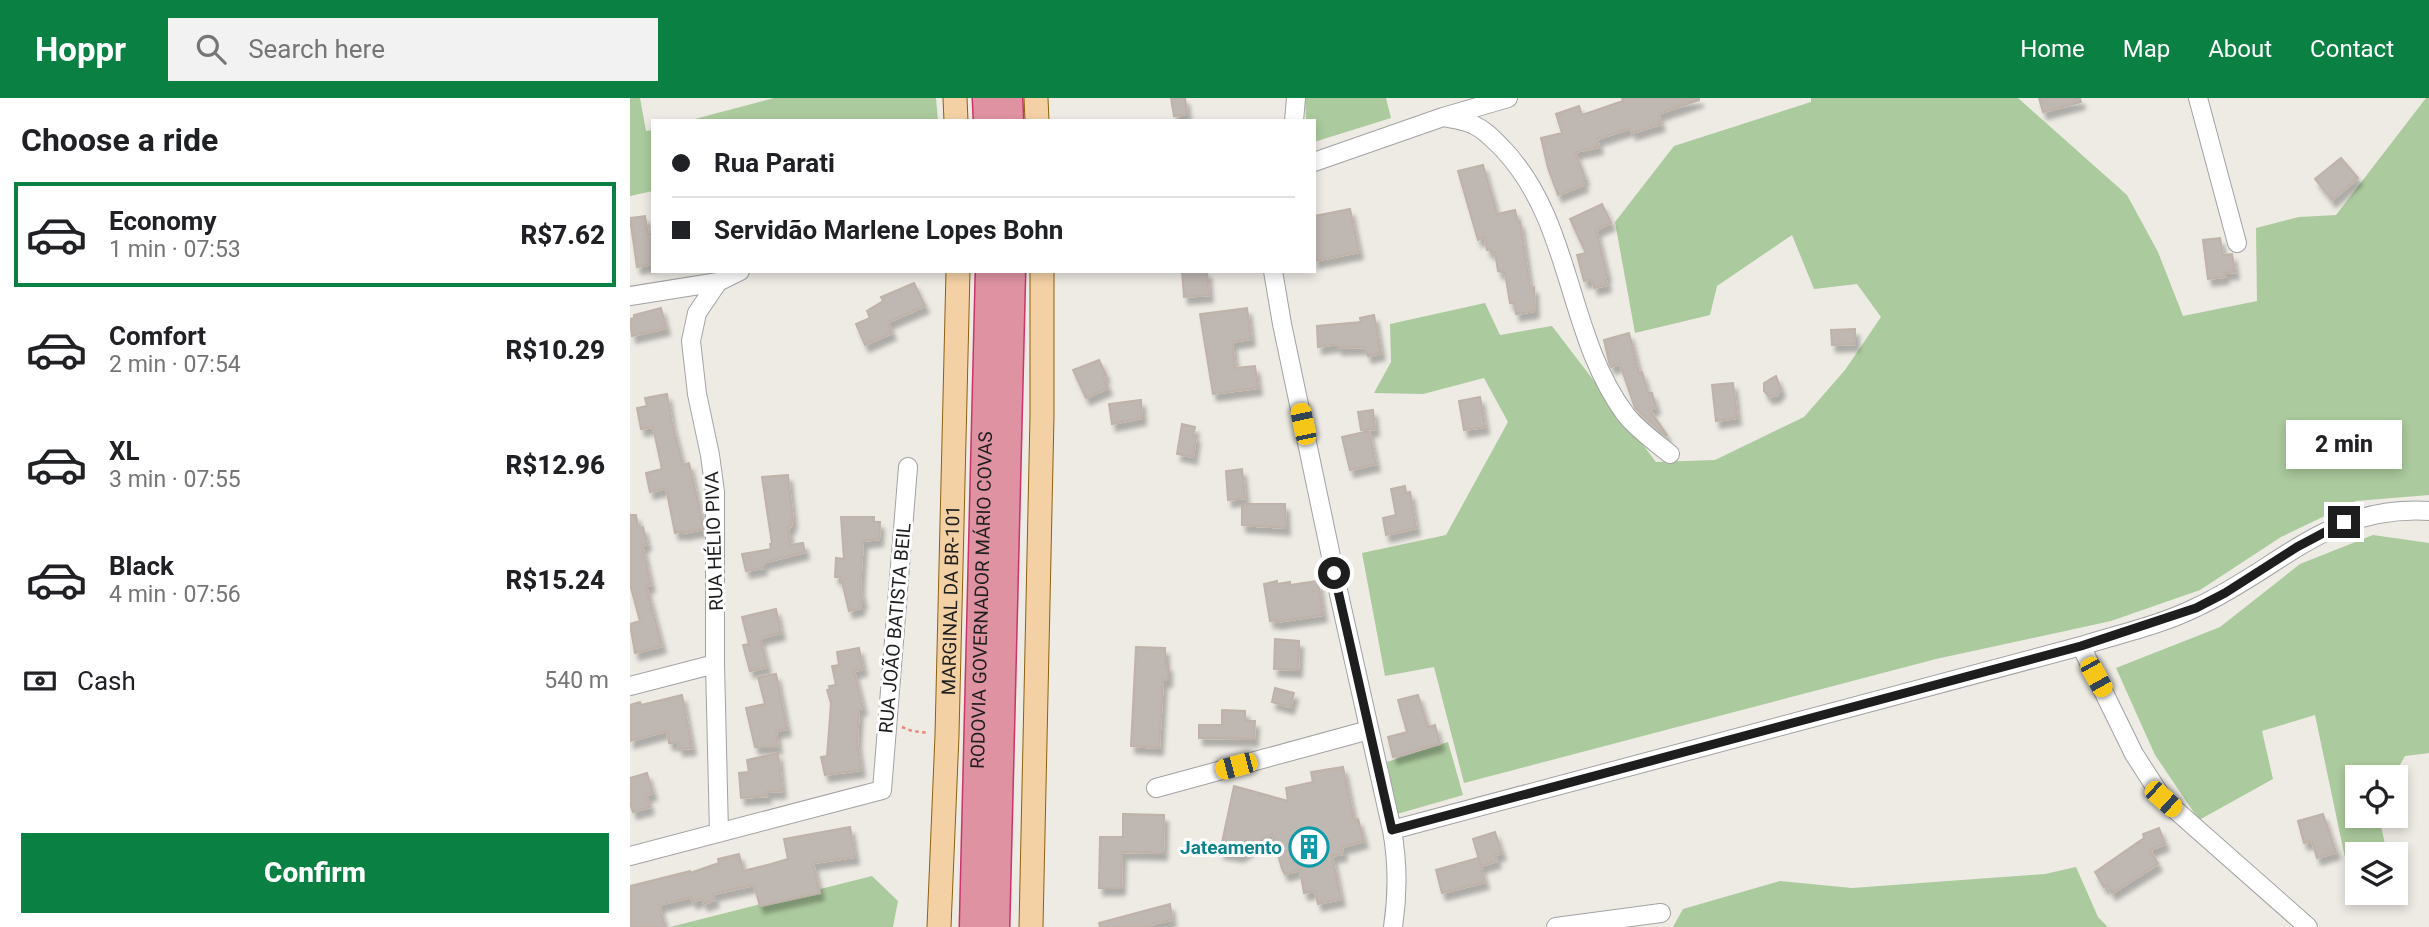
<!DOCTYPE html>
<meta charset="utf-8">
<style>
:root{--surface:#fff;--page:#f2f2f2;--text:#202124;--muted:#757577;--line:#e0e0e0;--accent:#0b8043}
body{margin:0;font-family:Roboto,sans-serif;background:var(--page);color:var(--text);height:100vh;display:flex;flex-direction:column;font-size:26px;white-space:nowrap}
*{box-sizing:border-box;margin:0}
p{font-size:23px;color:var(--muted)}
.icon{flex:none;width:38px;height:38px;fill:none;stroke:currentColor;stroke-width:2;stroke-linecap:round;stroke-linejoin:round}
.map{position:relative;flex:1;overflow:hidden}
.details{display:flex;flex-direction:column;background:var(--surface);width:630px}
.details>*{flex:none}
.hud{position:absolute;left:21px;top:21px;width:665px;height:154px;border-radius:0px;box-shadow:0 4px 10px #0003;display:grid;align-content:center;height:154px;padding:0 21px;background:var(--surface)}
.fabs{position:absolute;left:1715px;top:667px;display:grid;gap:14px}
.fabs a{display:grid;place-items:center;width:63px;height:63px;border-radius:0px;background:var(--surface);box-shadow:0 4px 10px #0003;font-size:35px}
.end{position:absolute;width:32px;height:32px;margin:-16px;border:9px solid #1e1e1e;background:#fff;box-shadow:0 0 0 4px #fff}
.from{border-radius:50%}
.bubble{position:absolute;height:49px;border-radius:0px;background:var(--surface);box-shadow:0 4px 10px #0003;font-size:23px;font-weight:800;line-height:49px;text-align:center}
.car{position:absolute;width:21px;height:42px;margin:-21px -10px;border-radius:9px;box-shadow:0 0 5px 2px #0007;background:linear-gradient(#f5c518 24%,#345 0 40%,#f5c518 0 76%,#345 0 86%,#f5c518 0)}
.hud b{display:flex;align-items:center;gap:24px;height:66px;font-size:26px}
.hud b+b{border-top:2px solid var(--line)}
.hud i{width:18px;height:18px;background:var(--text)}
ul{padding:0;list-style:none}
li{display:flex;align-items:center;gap:21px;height:105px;margin:0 14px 10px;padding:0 7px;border:4px solid transparent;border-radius:0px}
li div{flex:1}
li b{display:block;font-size:26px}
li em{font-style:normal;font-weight:800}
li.on{border-color:var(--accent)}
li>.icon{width:63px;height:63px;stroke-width:1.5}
h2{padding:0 21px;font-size:32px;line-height:84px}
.pay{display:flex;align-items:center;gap:18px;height:77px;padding:0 21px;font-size:26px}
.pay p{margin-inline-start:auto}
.primary-button{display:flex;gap:14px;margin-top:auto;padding:14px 21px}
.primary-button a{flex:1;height:80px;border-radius:0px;background:var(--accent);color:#fff;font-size:28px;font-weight:800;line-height:80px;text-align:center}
header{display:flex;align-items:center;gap:42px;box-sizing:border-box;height:98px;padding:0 35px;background:var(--accent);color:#fff}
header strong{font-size:33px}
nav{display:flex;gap:38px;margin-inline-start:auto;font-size:24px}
.search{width:490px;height:63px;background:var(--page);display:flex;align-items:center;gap:18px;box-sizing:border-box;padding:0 24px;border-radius:0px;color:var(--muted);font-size:26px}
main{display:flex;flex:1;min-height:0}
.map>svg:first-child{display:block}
.forest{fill:#abca9d}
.building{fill:#bfb7b2;stroke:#bfb2a9;stroke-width:2;filter:url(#shadow)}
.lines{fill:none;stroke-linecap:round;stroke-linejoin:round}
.minor-casing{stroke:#a2a2a2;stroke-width:20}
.major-casing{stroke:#8d610c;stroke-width:25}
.highway-casing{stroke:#cc3369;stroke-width:29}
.path{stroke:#ee8276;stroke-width:2.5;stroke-dasharray:3.5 3.5;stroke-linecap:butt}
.minor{stroke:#fff;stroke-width:18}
.major{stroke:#f4d1a5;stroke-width:23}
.highway{stroke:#df93a2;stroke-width:26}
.route{stroke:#1e1e1e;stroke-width:9}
.labels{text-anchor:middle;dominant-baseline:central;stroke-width:6;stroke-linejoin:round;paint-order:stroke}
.street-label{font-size:19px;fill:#1e1e1e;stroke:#fff}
.culture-label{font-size:19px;font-weight:bold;fill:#0d838f;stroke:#fff;text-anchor:end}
</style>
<header>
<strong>Hoppr</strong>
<div class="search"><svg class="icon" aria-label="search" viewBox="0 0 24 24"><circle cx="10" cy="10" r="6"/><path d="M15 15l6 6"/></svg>Search here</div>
<nav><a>Home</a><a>Map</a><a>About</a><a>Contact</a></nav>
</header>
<main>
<section class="details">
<h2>Choose a ride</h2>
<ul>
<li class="on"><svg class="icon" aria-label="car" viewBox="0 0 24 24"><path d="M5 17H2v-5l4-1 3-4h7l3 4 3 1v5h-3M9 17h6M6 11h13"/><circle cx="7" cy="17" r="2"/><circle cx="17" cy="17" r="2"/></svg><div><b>Economy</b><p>1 min · 07:53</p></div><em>R$7.62</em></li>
<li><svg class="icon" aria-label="car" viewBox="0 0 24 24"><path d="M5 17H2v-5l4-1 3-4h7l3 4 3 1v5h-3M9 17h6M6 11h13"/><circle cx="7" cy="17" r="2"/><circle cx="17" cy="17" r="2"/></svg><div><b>Comfort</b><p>2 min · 07:54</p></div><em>R$10.29</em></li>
<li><svg class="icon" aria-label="car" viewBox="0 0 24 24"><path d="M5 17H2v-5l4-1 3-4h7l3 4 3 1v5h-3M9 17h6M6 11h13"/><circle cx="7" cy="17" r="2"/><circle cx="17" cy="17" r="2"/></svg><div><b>XL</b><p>3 min · 07:55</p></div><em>R$12.96</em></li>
<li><svg class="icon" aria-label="car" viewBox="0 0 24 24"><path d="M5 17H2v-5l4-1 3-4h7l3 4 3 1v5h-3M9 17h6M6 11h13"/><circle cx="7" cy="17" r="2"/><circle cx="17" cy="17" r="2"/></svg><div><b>Black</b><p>4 min · 07:56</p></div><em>R$15.24</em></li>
</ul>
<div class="pay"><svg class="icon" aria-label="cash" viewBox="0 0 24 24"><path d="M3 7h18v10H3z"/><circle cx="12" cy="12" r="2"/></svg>Cash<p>540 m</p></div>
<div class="primary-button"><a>Confirm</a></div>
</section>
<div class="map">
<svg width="1799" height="829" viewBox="0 0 1799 829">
<defs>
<filter id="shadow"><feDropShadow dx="4" dy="7" stdDeviation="2" flood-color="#0004"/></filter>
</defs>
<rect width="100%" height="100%" fill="#eeebe5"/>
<!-- forest -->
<path class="forest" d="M0,0H10L16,33L23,32V93L0,98Z
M144,0H306L308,23H57Z
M675,0H756L761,20L684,44V23H676Z
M1181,0H1388L1497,97L1528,154L1553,218L1627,203L1626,130L1669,119L1706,117L1796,0H1799V397L1726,403L1651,439L1570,492L1481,523L1306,561L834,685L804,569L755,578L732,455L816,437L878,324L854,280L793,296L744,295L761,264L760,226L855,205L870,237L922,228L1026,364L1085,362L1174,319L1215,272L1251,219L1227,186L1184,191L1162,137L1087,188L1080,217L1005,235L985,124L1044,48L1181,4Z
M1743,437L1799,445V655L1775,658L1763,679H1727V718H1749L1757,756H1727V794L1766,793V795L1725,807L1685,617L1632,633L1643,681L1569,722L1525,657L1486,570L1590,529L1670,466Z
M818,644L833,697L767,716L757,664Z
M1446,769L1468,819L1478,829H1043L1053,811L1150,783L1222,790L1415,776Z
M242,778L268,803L263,829H40Z"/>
<!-- building -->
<path class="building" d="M541,0H555L557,16L544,18Z
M992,0H1069V2L1028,16L1031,26L1002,35L1001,30L967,41L969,49L945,54L955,80L952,81L954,87L928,97L918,70L911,40L932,35L926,16L949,8L952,17L993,3Z
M1409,0H1450L1451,4L1413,14Z
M1711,60L1728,80L1702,102L1685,81Z
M853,67L867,116L885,112L888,124H890L900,190L904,189L905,213L886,216L884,205H880L875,175L868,173L865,154L861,155V151L857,152L855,139L848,142L828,73Z
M972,106L981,125L966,132L977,177H975L977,187L964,190L962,181L954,183L947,157L956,155L940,121Z
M720,111L729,154L684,163V118Z
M15,118L18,136L23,135V166L7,169L0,120Z
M1590,140L1593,157L1602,156L1605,174L1594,175L1595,179L1578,181L1573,142Z
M552,173H577L579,197L554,199Z
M284,185L295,208L258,224L262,235L235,247L226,226L240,220L237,213L253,203L251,199Z
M31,210L36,230L2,238L0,221L4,220V217Z
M617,210L621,241L602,244L605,270L625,268L628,290L583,296L570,216Z
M744,217L751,255L738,258L735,249L708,250V246L688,249L687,228L731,224L730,220Z
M1225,231V246L1202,247L1201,232Z
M999,235L1009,275L1012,274L1018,295H1022L1026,309L1019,311L1037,337L1036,338L1005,310L990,266L981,269L979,264L974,242Z
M469,262L476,277L473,278L478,290L456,300L443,272Z
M1146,278L1151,291L1147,297L1139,299L1134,293V285Z
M1103,285L1107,320L1086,323L1082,287Z
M37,296L42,326L53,367L59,365L74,431L53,435V433L45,435L36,390L20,394L16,375L32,371L23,329L11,331L7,310L17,308L15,300Z
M850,299L855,329L834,332L829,303Z
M511,302L512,320L482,326L479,306Z
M743,312L745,331L731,332L728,314Z
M552,326L565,329L563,337L566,338L563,359L547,356Z
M739,333L746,366L720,372L712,339Z
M612,371L615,400L598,402L596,373Z
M158,377L163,423H161L162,428L158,429L160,444L161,447L173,445L175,454L132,465L133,470L116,473L112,456L141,451L140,446H142L132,379Z
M775,388L776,395L780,394L786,430L756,437L753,420L766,417L761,391Z
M612,406H655L656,430L612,427Z
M0,417H6L8,430L13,429L17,446L12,447L21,487L16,488L32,548L5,555L0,526L10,523L0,486Z
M211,419H244V424H250L249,441L233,443L230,490L233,504H230L231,510L219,513L212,484H210V479H205L206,460L214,461Z
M647,483V486L660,484V487L688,483L693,517L646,524V522L640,523L634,486Z
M146,511L151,535L130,540L137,569L120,573L113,547L119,546L112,519Z
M645,541L669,543L668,572L644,571Z
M506,549L535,550V567H538V582H533L529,650L501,648Z
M229,550L233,571L224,573L233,610L229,611L227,644L231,672L195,677L191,659L197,658L201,605L197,592L200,591L199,588L206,587L202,568L209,567L207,554Z
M146,576L157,631L146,633L148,649H125L116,610L135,606L128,579Z
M645,590L664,595L660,609L642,604Z
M52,597L62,650L49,651L48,645H39L37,633L0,643V607L10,604L11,607Z
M788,597L798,629L805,627L810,646L763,659L758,639L777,634L768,602Z
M592,612L615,613V623H625L624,641L569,640V627H592Z
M148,655L152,693L136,694L137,698L111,700L109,675L119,674L117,662Z
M713,669L724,722L728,721L734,743L712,749L713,756L702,758L711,801L688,806L685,793L674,795L670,772L655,776L652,771L642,735L610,757L590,754L604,688L658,703L656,690L683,684L681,674Z
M17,675L23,695L16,697L20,709L3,714L0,705V680Z
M493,716L534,717L533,755L492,754L491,790H469L470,739H493Z
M1693,716L1706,754L1687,760L1682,743L1674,745L1668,723Z
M220,729L225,759L183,765L190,795L130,808L124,787L83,796L85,802L74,806L72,800L63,804L61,799L29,807L35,829H0V788L60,773V775L89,765L88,761L109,756L113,773L141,766L158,761L154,741Z
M1529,730L1535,746L1520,752L1528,766L1482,795L1477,787L1474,789L1465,774L1514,740L1513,736Z
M865,734L872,755L865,757L867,763L851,768L843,741Z
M848,760L855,784L812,795L806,772Z
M540,806L542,822L522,826L523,829H470L469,825Z"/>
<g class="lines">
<!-- minor casing -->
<g class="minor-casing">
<path id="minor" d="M1568,0L1607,145
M813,19C823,21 835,22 844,27C855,32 864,42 873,51C943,125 936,237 996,317C1008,332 1025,344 1040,356
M664,23L666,0
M684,64L813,19L878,0
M643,173L652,226L710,501L762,732C768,765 768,796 763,829
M0,198L88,184
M1451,548L1504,656L1533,701L1678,829
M0,588L85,566
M526,690L739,632
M762,732L1451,548C1489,536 1531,527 1567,509C1651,470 1697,407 1799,413
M89,735L85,566V394L80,357L67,296L61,243L67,215L88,184L110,173
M0,758L252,692L278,369
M926,829L1031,815"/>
</g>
<!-- major casing -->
<g class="major-casing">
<g id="major">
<path d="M325,0L326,23"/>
<path d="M406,0L407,23"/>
<path id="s1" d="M309,829L317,637L328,173"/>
<path d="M401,829L412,318V173"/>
</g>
</g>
<!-- highway casing -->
<g class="highway-casing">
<g id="highway">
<path d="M356,0L357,23"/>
<path d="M379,0L380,23"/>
<path id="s2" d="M343,829L359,173"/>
<path d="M366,829L382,173"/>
</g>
</g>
<!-- path -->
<path class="path" d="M272,629L282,633L299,635"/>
<!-- minor -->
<use href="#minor" class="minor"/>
<!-- major -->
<use href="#major" class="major"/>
<!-- highway -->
<use href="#highway" class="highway"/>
</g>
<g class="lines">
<!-- route -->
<path class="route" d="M704,475L762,732L1451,548L1566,510L1595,495L1667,449L1714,424"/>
</g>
<!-- icons -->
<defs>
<g id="building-ring" transform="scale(2.0125)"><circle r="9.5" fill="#fff" stroke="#0f9aa8" stroke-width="1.5"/><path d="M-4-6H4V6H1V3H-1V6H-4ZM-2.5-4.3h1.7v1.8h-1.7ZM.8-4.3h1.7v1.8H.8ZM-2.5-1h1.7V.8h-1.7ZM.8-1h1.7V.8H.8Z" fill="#0f9aa8"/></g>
</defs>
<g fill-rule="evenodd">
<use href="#building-ring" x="679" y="749"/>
</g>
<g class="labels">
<!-- street labels -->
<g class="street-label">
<text transform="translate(84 443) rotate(-92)">RUA HÉLIO PIVA</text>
<text stroke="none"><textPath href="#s1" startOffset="327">MARGINAL DA BR-101</textPath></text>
<text stroke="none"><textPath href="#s2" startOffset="327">RODOVIA GOVERNADOR MÁRIO COVAS</textPath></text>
<text transform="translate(265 530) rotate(-85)">RUA JOÃO BATISTA BEIL</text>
</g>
<!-- culture labels -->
<g class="culture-label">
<text x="652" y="749">Jateamento</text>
</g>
</g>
</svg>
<div class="fabs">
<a><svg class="icon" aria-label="locate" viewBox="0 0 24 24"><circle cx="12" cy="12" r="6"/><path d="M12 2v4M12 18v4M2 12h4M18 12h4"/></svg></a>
<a><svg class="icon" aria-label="layers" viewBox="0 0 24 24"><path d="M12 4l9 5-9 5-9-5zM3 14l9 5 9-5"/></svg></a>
</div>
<i class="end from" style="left:704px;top:475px"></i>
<i class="end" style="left:1714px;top:424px"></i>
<div class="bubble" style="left:1656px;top:322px;width:116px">2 min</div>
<i class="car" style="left:673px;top:326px;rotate:348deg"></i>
<i class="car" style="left:1466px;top:579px;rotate:151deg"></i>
<i class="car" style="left:606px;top:668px;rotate:255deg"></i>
<i class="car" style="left:1533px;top:701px;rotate:132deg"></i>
<div class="hud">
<b><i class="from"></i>Rua Parati</b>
<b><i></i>Servidão Marlene Lopes Bohn</b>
</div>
</div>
</main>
